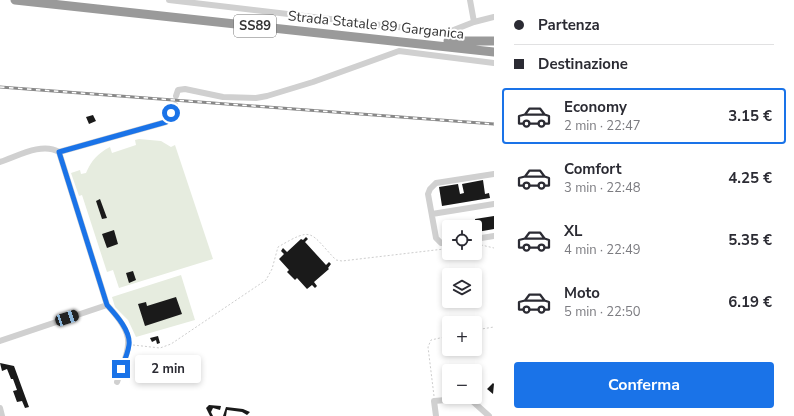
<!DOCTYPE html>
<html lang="it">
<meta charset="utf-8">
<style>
:root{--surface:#fff;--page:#f7f7f7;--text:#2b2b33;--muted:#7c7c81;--line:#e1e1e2;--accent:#1a73e8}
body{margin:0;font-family:"Nunito Sans",sans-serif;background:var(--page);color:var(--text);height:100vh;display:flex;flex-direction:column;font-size:15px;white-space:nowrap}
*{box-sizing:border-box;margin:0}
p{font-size:13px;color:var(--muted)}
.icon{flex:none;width:22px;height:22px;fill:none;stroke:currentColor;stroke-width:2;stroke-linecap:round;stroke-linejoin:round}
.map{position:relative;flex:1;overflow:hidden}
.panel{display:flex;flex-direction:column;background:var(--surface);width:300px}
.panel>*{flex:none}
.guide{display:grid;align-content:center;height:88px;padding:0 20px;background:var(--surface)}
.buttons{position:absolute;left:442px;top:220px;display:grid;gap:8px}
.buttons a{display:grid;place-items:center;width:40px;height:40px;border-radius:4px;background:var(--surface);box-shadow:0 2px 6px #0003;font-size:20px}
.end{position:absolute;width:18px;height:18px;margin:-9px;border:5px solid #1a73e8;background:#fff;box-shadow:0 0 0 2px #fff}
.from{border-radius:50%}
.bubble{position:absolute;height:28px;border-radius:4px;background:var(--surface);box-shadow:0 2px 6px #0003;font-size:13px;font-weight:700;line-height:28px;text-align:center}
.car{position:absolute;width:12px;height:24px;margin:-12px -6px;border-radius:5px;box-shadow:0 0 3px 1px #0007;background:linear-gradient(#222 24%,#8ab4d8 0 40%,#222 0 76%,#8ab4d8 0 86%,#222 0)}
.guide b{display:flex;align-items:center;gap:14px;height:38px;font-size:15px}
.guide b+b{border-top:1px solid var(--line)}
.guide i{width:10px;height:10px;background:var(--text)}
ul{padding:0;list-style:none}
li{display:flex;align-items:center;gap:12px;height:56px;margin:0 8px 6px;padding:0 12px;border:2px solid transparent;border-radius:4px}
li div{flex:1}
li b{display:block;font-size:15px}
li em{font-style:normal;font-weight:700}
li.active{border-color:var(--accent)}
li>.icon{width:36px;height:36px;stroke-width:1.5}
.action{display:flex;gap:8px;margin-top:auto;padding:8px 20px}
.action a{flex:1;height:46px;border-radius:4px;background:var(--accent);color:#fff;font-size:16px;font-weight:700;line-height:46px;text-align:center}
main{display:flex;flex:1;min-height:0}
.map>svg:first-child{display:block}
.green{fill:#e6ecdf}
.building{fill:#1a1a1a}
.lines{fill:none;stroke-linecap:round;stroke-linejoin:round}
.path{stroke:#cdcdcd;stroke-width:1;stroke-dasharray:2 2;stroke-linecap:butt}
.minor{stroke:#d0d0d0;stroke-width:6}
.highway{stroke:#9a9a9a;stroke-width:9}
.rail-casing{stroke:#888;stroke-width:3}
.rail{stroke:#fff;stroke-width:1.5;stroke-dasharray:4.5;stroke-linecap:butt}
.route{stroke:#1a73e8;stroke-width:5}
.labels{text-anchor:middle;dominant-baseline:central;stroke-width:4;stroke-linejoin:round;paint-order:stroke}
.shield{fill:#fff;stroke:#707070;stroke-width:1}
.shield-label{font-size:13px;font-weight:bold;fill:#333}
.street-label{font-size:14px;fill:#333;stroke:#fff}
</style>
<main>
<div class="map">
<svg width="494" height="416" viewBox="0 0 494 416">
<rect width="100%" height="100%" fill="#fff"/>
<!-- green -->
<path class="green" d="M139,139L161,141L171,147L175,145L213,259L119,288L113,270L107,272L82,195L79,196L71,173L80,170L81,174L86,173C91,161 98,153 110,147L112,153L136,145L135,140Z
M181,275L195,320L136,337L128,320L115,307L112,297Z"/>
<!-- building -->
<path class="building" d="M93,115L96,121L89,124L86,117Z
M483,180L485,194L489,193L490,198L442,206L439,187L458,184L460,194L464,193L462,184Z
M100,199L107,218L102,219L96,201Z
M494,216V229L477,232L475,219Z
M114,230L118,244L107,248L102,234Z
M306,237L308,239L305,242L326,265L329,262L331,264L328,268L329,269L314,282L317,286L315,288L312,285L307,289L297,278L295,280L287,272L289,270L279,259L284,254L281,251L283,248L287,252L301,239L303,240Z
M133,271L136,280L129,283L126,273Z
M176,297L182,314L145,326L138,304L146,302L147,306Z
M158,336L160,343L157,344L156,340L152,342L150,338Z
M0,363L14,366L29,407L25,408L22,401L17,402L13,391L17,390L13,379H11L7,369L2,371Z
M493,383L494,384L493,394L487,389Z
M209,405L221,406L220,410L213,408L211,412L213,416H210L206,408Z
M226,407L243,409L250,412L247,415L242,412L227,410L226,416H223Z"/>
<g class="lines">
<!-- path -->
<path class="path" d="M477,244L494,248
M475,330L494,327
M133,345L160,348L171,344L266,280L272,269L278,247C314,226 309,232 336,260L342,261L444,249
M434,396L428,347L431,340L449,336"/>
<!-- minor -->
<path class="minor" d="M169,0L432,31H451L474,22L494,17
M470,0L474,22
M176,96L178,90L185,89L223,97L256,98L267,96L313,82L399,51L494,63
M0,162C18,156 42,142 59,152
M432,214L494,204
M475,239L494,236
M449,243H441L436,238L428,194L430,189L436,183L494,174
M107,305C137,337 130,344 117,382
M0,341L107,305L59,152L166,122L175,105
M0,408L2,416
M436,416L434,401L469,398L489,416"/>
<!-- highway -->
<path class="highway" d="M15,0L494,52
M448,41H494"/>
<!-- rail casing -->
<g class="rail-casing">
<path id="rail" d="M0,87L494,124"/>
</g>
<!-- rail -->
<use href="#rail" class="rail"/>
</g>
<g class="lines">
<!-- route -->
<path class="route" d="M121,369C124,362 128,353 129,345C131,331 116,315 107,305L59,152L166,122L171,113"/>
</g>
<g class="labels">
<!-- shield labels -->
<rect class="shield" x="234" y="15" width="42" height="22" rx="3"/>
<g class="shield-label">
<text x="255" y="26">SS89</text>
</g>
<!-- street labels -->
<g class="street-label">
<text transform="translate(376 25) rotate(6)">Strada Statale 89 Garganica</text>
</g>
</g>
</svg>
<div class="buttons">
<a><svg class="icon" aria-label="locate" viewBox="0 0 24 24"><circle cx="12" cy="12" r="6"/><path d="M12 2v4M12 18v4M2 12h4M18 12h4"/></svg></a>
<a><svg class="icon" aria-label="layers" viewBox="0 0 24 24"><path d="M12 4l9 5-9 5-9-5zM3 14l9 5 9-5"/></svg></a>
<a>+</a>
<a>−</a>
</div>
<i class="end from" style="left:171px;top:113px"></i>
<i class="end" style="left:121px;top:369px"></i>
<div class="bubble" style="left:135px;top:355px;width:66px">2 min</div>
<i class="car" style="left:67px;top:318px;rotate:72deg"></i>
</div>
<section class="panel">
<div class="guide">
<b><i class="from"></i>Partenza</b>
<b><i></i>Destinazione</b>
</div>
<ul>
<li class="active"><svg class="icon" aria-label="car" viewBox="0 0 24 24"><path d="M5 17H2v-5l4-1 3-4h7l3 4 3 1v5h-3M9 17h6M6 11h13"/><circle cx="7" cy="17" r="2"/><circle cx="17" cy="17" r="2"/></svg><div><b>Economy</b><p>2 min · 22:47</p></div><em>3.15 €</em></li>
<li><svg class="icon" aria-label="car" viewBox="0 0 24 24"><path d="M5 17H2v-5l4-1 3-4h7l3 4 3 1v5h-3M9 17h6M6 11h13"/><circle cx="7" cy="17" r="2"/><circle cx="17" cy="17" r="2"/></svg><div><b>Comfort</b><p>3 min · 22:48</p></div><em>4.25 €</em></li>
<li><svg class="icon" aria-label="car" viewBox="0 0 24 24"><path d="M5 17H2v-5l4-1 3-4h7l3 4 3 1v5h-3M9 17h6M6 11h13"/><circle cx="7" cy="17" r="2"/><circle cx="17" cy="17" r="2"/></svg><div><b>XL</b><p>4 min · 22:49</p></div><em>5.35 €</em></li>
<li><svg class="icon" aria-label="car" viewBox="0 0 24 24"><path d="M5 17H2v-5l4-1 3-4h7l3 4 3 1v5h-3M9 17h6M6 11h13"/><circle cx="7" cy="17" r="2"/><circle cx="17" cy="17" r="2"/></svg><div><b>Moto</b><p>5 min · 22:50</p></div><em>6.19 €</em></li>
</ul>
<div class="action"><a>Conferma</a></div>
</section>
</main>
